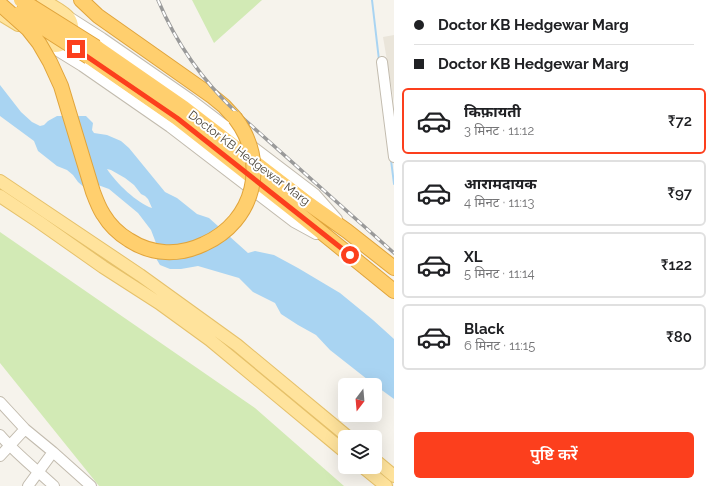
<!DOCTYPE html>
<html lang="hi">
<meta charset="utf-8">
<style>
:root{--surface:#fff;--page:#f6f6f6;--text:#202124;--muted:#757577;--line:#e0e0e0;--accent:#fc3f1d}
body{margin:0;font-family:Raleway,"Noto Sans Devanagari",sans-serif;background:var(--page);color:var(--text);height:100vh;display:flex;flex-direction:column;font-size:15px;white-space:nowrap}
*{box-sizing:border-box;margin:0}
p{font-size:13px;color:var(--muted)}
.icon{flex:none;width:22px;height:22px;fill:none;stroke:currentColor;stroke-width:2;stroke-linecap:round;stroke-linejoin:round}
.map{position:relative;flex:1;overflow:hidden}
.panel{display:flex;flex-direction:column;background:var(--surface);width:320px}
.panel>*{flex:none}
.top-card{display:grid;align-content:center;height:88px;padding:0 20px;background:var(--surface)}
.needle{width:26px;rotate:196deg}
.buttons{position:absolute;left:338px;top:378px;display:grid;gap:8px}
.buttons a{display:grid;place-items:center;width:44px;height:44px;border-radius:6px;background:var(--surface);box-shadow:0 4px 16px #0002;font-size:20px}
.end{position:absolute;width:18px;height:18px;margin:-9px;border:5px solid #fc3f1d;background:#fff;box-shadow:0 0 0 2px #fff}
.from{border-radius:50%}
.top-card b{display:flex;align-items:center;gap:14px;height:38px;font-size:15px}
.top-card b+b{border-top:1px solid var(--line)}
.top-card i{width:10px;height:10px;background:var(--text)}
ul{padding:0;list-style:none}
li{display:flex;align-items:center;gap:12px;height:66px;margin:0 8px 6px;padding:0 12px;border:2px solid var(--line);border-radius:6px}
li div{flex:1}
li b{display:block;font-size:15px}
li em{font-style:normal;font-weight:600}
li.on{border-color:var(--accent)}
li>.icon{width:36px;height:36px;stroke-width:1.5}
.button{display:flex;gap:8px;margin-top:auto;padding:8px 20px}
.button a{flex:1;height:46px;border-radius:6px;background:var(--accent);color:#fff;font-size:16px;font-weight:600;line-height:46px;text-align:center}
main{display:flex;flex:1;min-height:0}
.map>svg:first-child{display:block}
.residential{fill:#eae5da}
.green{fill:#d2eab5}
.water{fill:#a9d4f2;fill-rule:evenodd}
.lines{fill:none;stroke-linecap:round;stroke-linejoin:round}
.stream{stroke:#a9d4f2;stroke-width:2}
.minor-casing{stroke:#c2bbae;stroke-width:12}
.major-casing{stroke:#e6c16a;stroke-width:14}
.highway-casing{stroke:#e0a43c;stroke-width:16}
.minor{stroke:#fff;stroke-width:10}
.major{stroke:#ffe39c;stroke-width:12}
.highway{stroke:#ffcf6e;stroke-width:14}
.rail-casing{stroke:#9a9a9a;stroke-width:3.5}
.rail{stroke:#fff;stroke-width:2;stroke-dasharray:6;stroke-linecap:butt}
.highway-bridge-casing{stroke:#e0a43c;stroke-width:16;stroke-linecap:butt}
.highway-bridge{stroke:#ffcf6e;stroke-width:14}
.route{stroke:#fc3f1d;stroke-width:5}
.labels{text-anchor:middle;dominant-baseline:central;stroke-width:4;stroke-linejoin:round;paint-order:stroke}
.street-label{font-size:12px;fill:#4b4439;stroke:#fff}
</style>
<main>
<div class="map">
<svg width="394" height="486" viewBox="0 0 394 486">
<rect width="100%" height="100%" fill="#f6f3ec"/>
<!-- residential -->
<path class="residential" d="M394,35V102L383,37Z"/>
<!-- green -->
<path class="green" d="M192,0H262L214,43Z
M0,232L255,408L344,486H99L0,363Z"/>
<!-- water -->
<path class="water" d="M0,85L21,112L32,122L40,126L44,125L48,121L57,116H86L93,123L92,130L94,133L107,135L121,141L129,148L165,192L177,198L197,214L209,218L248,253L255,251L274,255L298,268L340,293L373,320L394,339V399L372,383L330,350L316,335L298,325L281,314L275,303L253,292L239,278L198,266L181,269H170L160,265L157,260L156,243L151,230L138,213L109,189L98,185L85,188L78,182L73,175L67,170L57,166L38,151L34,141L0,116ZM107,169L111,170L125,178L134,185L141,194L145,196L148,199L152,208C137,203 116,183 107,169Z"/>
<g class="lines">
<!-- stream -->
<path class="stream" d="M372,0L379,60
M391,160L394,184"/>
<!-- minor casing -->
<g class="minor-casing">
<path id="minor" d="M66,15L102,38L190,99L315,194L337,219
M48,45L82,66L170,127L294,222L316,234
M382,62L394,157
M0,402L25,429L53,452
M0,435C16,454 36,469 54,486
M0,456L25,429
M28,486L53,452L91,486"/>
</g>
<!-- major casing -->
<g class="major-casing">
<path id="major" d="M0,14L18,25
M35,36C40,40 48,46 55,46C68,46 77,29 69,18C64,11 50,5 43,0
M0,181L140,275L237,345L348,437
M0,196L39,222L103,267L159,303L210,340L345,452
M375,460L394,476
M363,467L386,486"/>
</g>
<!-- highway casing -->
<g class="highway-casing">
<path id="highway" d="M81,0L98,16L213,97L224,106L235,118
M96,47L184,108L309,204L347,231L394,268
M89,57L177,118L299,214L394,291"/>
</g>
<!-- minor -->
<use href="#minor" class="minor"/>
<!-- major -->
<use href="#major" class="major"/>
<!-- highway -->
<use href="#highway" class="highway"/>
<!-- rail casing -->
<g class="rail-casing">
<path id="rail" d="M158,0C176,43 202,80 236,112L394,253"/>
</g>
<!-- rail -->
<use href="#rail" class="rail"/>
<!-- highway-bridge casing -->
<g class="highway-bridge-casing">
<path id="highway-bridge" d="M21,0L96,47
M0,4L28,29L39,43L50,62L61,86L93,192C96,200 99,208 103,214C109,224 119,234 129,240C152,255 179,256 204,244C255,221 269,162 235,118
M20,13L89,57"/>
</g>
<!-- highway-bridge -->
<use href="#highway-bridge" class="highway-bridge"/>
</g>
<g class="lines">
<!-- route -->
<path class="route" d="M76,49L177,118L350,255"/>
</g>
<g class="labels">
<!-- street labels -->
<g class="street-label">
<text transform="translate(249 158) rotate(37)">Doctor KB Hedgewar Marg</text>
</g>
</g>
</svg>
<div class="buttons">
<a><svg class="needle" viewBox="-14 -14 28 28"><path d="M0-13l5 13h-10z" fill="#e53935"/><path d="M0 13l5-13h-10z" fill="#757577"/></svg></a>
<a><svg class="icon" aria-label="layers" viewBox="0 0 24 24"><path d="M12 4l9 5-9 5-9-5zM3 14l9 5 9-5"/></svg></a>
</div>
<i class="end from" style="left:350px;top:255px"></i>
<i class="end" style="left:76px;top:49px"></i>
</div>
<section class="panel">
<div class="top-card">
<b><i class="from"></i>Doctor KB Hedgewar Marg</b>
<b><i></i>Doctor KB Hedgewar Marg</b>
</div>
<ul>
<li class="on"><svg class="icon" aria-label="car" viewBox="0 0 24 24"><path d="M5 17H2v-5l4-1 3-4h7l3 4 3 1v5h-3M9 17h6M6 11h13"/><circle cx="7" cy="17" r="2"/><circle cx="17" cy="17" r="2"/></svg><div><b>किफ़ायती</b><p>3 मिनट · 11:12</p></div><em>₹72</em></li>
<li><svg class="icon" aria-label="car" viewBox="0 0 24 24"><path d="M5 17H2v-5l4-1 3-4h7l3 4 3 1v5h-3M9 17h6M6 11h13"/><circle cx="7" cy="17" r="2"/><circle cx="17" cy="17" r="2"/></svg><div><b>आरामदायक</b><p>4 मिनट · 11:13</p></div><em>₹97</em></li>
<li><svg class="icon" aria-label="car" viewBox="0 0 24 24"><path d="M5 17H2v-5l4-1 3-4h7l3 4 3 1v5h-3M9 17h6M6 11h13"/><circle cx="7" cy="17" r="2"/><circle cx="17" cy="17" r="2"/></svg><div><b>XL</b><p>5 मिनट · 11:14</p></div><em>₹122</em></li>
<li><svg class="icon" aria-label="car" viewBox="0 0 24 24"><path d="M5 17H2v-5l4-1 3-4h7l3 4 3 1v5h-3M9 17h6M6 11h13"/><circle cx="7" cy="17" r="2"/><circle cx="17" cy="17" r="2"/></svg><div><b>Black</b><p>6 मिनट · 11:15</p></div><em>₹80</em></li>
</ul>
<div class="button"><a>पुष्टि करें</a></div>
</section>
</main>
